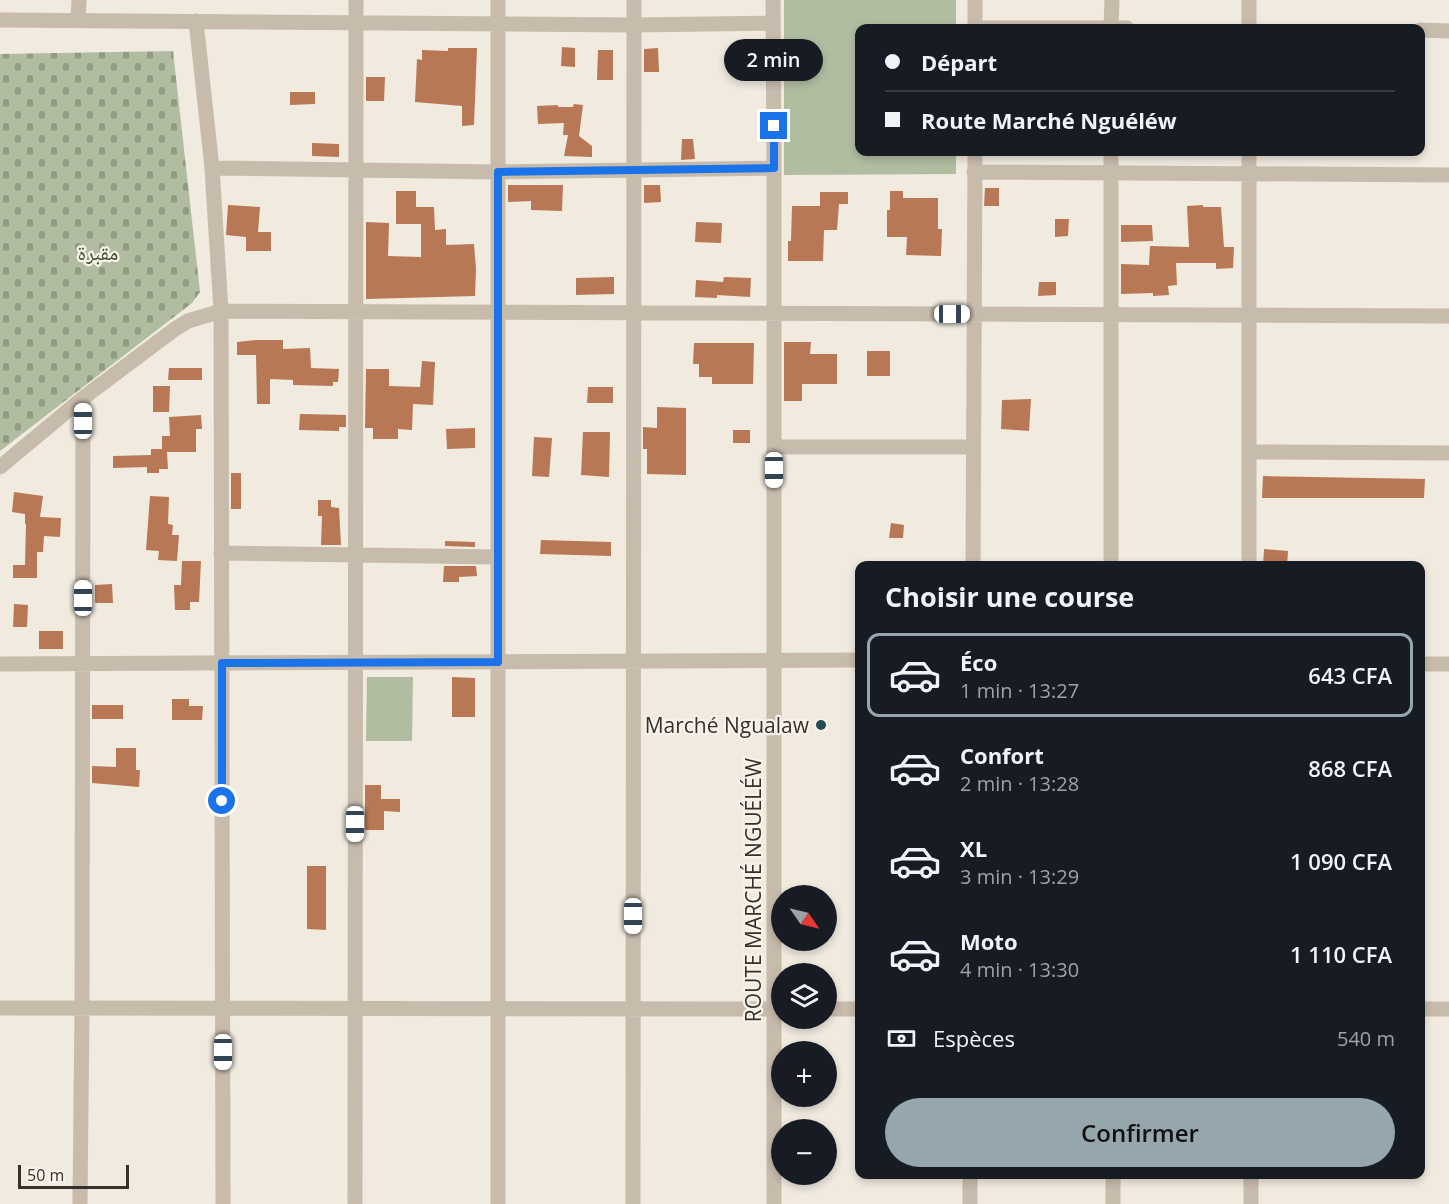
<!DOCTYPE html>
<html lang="fr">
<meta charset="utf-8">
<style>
:root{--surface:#171b24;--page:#20242c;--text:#f1f3f6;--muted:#9ea1a6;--line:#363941;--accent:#95a7ad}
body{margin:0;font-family:"Open Sans","Noto Naskh Arabic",sans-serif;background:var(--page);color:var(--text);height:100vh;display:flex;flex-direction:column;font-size:22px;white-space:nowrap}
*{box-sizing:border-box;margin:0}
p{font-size:20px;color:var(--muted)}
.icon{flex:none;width:33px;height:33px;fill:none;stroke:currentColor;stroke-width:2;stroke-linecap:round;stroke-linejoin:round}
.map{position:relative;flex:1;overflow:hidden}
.side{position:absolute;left:855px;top:561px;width:570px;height:618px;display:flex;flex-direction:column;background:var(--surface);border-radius:12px;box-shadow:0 3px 9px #0003}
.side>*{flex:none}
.hud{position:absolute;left:855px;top:24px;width:570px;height:132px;border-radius:12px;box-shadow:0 3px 9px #0003;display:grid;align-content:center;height:132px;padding:0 30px;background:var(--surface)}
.needle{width:39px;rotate:124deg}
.buttons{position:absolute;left:771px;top:885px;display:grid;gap:12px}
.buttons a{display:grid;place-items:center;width:66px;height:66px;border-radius:50%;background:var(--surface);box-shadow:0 3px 9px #0003;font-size:30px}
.scale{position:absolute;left:18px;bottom:15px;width:111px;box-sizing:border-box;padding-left:6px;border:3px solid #362f2a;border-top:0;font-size:16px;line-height:21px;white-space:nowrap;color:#362f2a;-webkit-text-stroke:4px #f8f3eb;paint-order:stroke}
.end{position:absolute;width:27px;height:27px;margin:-14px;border:8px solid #1a73e8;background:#fff;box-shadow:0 0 0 3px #fff}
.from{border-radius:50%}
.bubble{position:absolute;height:42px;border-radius:21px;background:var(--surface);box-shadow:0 3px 9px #0003;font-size:20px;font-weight:600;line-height:42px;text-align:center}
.car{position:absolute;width:18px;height:36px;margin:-18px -9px;border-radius:8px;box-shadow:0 0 4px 2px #0007;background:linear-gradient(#fff 24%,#345 0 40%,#fff 0 76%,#345 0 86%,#fff 0)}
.hud b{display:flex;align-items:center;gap:21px;height:57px;font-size:22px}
.hud b+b{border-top:2px solid var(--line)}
.hud i{width:15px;height:15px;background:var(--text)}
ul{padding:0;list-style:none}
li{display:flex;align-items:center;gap:18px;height:84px;margin:0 12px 9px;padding:0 18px;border:3px solid transparent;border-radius:12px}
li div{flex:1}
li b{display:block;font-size:22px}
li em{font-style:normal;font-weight:600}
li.on{border-color:var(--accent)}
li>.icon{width:54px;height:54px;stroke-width:1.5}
h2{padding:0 30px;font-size:27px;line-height:72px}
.pay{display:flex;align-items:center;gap:15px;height:66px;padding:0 30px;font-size:22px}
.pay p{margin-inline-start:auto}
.button{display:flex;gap:12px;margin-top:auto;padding:12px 30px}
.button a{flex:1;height:69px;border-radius:36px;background:var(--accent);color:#111;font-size:24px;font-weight:600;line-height:69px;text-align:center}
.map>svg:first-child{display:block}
.cemetery{fill:url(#cemetery-stones)}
.park{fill:#b1bda1}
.building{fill:#b87855}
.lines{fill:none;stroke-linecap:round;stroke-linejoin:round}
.minor{stroke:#c7bbac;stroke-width:15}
.route{stroke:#1a73e8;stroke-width:8}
.poi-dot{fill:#244a53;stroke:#f8f3eb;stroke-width:2}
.labels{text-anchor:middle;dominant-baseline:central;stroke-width:4.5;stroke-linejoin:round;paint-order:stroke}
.park-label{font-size:21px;fill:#425131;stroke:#f8f3eb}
.poi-label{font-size:21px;fill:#362f2a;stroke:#f8f3eb;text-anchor:end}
.street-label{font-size:21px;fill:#362f2a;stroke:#f8f3eb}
</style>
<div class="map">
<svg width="1449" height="1204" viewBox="0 0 1449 1204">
<defs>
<pattern id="cemetery-stones" width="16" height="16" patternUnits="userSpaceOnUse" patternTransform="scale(1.5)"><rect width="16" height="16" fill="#b1bda1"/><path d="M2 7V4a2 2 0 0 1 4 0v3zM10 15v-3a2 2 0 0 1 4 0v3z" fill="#919a83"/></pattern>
</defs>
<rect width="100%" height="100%" fill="#f0eadf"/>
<!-- cemetery -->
<path class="cemetery" d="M173,51L200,292L192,303L0,451V54Z"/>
<!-- park -->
<path class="park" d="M784,0H956V28H860V152H956V174L784,175Z
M367,677H413L412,741H366Z"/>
<!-- building -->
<path class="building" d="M562,47L575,48V67L561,66Z
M448,48H477L474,125L462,126V106L415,102L417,59L422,60V50L448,51Z
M658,48L659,72H644V49Z
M598,50H613V80H597Z
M366,77H385L384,101H366Z
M290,92H315V104L290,105Z
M574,104L583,105L579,136L592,146V157L564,156L568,135H563L564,123L538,124L537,106L558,105V107H573Z
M682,139H693L695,159L681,160Z
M312,143L339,144V157L312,156Z
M508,185H563L562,211L531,210V201L508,202Z
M644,185H660L661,202L644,203Z
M985,188H999V206H984Z
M396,191H416V207H434L435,230L446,229V245L474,244L476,269L475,296L366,299V222L389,223L388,256L421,257V224H396Z
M890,191H903V198H938V229H942L941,256L906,255L907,237H887V210H890Z
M820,192H848V204H839L837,230H824L823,261H788V241H791L792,206H820Z
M228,205L260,207L258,232H271V251H246V237L226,235Z
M1203,205V207H1221L1224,247H1234L1233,268L1216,269V263H1176L1177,285L1168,286L1169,295L1153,296V293L1121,294V264L1149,265L1150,246L1189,247L1187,206Z
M1055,219H1069L1068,236L1055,237Z
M696,222L722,223L721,243L695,242Z
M1121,225H1152L1153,241L1121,242Z
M614,277V294L576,295V278Z
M724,277L751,278L750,297L717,295V298L695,297L696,280L723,282Z
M1039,282H1056V295L1038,296Z
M257,340H283V349L310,348L311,368L339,369L338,382H333V386L293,385V380L270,379V404H257L256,355H237V342Z
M784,342H811L810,354H837V384H802V401H784Z
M694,343H754L753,384H712V377H699V364H693Z
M867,351H890V376H867Z
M422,361L435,362L433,405L413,404L412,430L398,429V439H373V428H365L366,369H389V386L420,387Z
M169,368H202V380H168Z
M153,386H170L169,412H153Z
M588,387H613V403H587Z
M1031,399L1029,431L1001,429L1002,400Z
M657,407L686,408V475L647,474V449H643V427L657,428Z
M300,414L346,415V427H339V431L299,430Z
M201,415L202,429H196V452H167L168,469H159V473H147V467L113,468V456L151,455V449H162V436H170L169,417Z
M475,428V448L447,449L446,429Z
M733,430H750V443H733Z
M583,432H610L609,477L581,475Z
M534,437L552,438L549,477L532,476Z
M231,473H241V509H231Z
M1263,476L1425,479L1424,498H1262Z
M14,492L43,496L40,517L61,518L60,537L44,536L43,552H37V578H13V565H25L26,524H25V514L12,512Z
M150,496L169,497L168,524L173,525L172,535H179L177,561L158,560L159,551L146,550Z
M318,500H331V507L339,508L341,545H321L322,516H318Z
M891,523L904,525L903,538H889Z
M541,540L611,542V556L540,554Z
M445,541L475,542V547L445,546Z
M1264,549L1288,551L1287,566H1263Z
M182,561H201L199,602H190V610H175L174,585H181Z
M444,566H476L477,576L459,577V582H443Z
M112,584L113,603H95V585Z
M14,604L28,605L27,627H13Z
M39,631H63V649H39Z
M452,677L475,678V717H452Z
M172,699H189V706H203L202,720H172Z
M92,705H123V719H92Z
M116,748H136V770H140L139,787L92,783V766L116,767Z
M365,785H381V799H400V812L384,811V830H365Z
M307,866H326V930L307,929Z"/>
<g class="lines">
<!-- minor -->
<path class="minor" d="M773,0L774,168V1204
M1249,0V28
M0,20L633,25L773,23
M78,20L79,0
M196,21L212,168L221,311L223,1204
M975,28H1127
M975,28V0
M1111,28L1112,0
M1420,30L1449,31
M1249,152V566
M212,168L498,172L774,168
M974,172L1449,175
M774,447H973
M1249,452L1449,453
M0,467L83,398L175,329L188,321L221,311L1449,316
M221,553L498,557
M973,566L975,152
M1111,566V152
M0,664L860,660
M1420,664H1449
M0,1008L782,1009
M826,1009H860
M1420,1009H1449
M1113,1174V1204
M1251,1174V1204
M80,1204L82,1009L83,398
M355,1204L356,0
M498,1204V0
M633,1204L634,0
M970,1204V1174"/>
</g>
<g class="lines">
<!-- route -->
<path class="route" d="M222,801V663L498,662V172L774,168V126"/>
</g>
<!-- markers -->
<circle class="poi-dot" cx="821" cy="725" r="6"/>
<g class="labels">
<!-- park labels -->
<g class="park-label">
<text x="98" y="252">مقبرة</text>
</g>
<!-- poi labels -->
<g class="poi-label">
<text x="809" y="725">Marché Ngualaw</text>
</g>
<!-- street labels -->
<g class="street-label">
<text transform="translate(753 890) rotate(-90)">ROUTE MARCHÉ NGUÉLÉW</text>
</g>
</g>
</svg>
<div class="buttons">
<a><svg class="needle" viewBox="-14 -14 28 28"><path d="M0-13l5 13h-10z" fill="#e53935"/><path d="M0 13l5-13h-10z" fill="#9ea1a6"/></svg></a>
<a><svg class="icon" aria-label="layers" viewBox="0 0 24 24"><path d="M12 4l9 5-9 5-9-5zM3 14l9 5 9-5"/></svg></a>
<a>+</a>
<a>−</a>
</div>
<div class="scale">50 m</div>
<i class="end from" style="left:222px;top:801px"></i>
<i class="end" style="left:774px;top:126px"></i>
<div class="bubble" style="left:724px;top:39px;width:99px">2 min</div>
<i class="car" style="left:952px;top:314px;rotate:90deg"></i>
<i class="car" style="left:83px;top:421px;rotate:0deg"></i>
<i class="car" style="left:774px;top:470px;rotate:180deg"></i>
<i class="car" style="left:83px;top:598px;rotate:0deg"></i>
<i class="car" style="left:355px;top:824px;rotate:180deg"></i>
<i class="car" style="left:633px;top:916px;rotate:180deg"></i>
<i class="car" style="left:223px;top:1052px;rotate:180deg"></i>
<div class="hud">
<b><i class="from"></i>Départ</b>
<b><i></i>Route Marché Nguéléw</b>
</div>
<section class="side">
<h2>Choisir une course</h2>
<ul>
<li class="on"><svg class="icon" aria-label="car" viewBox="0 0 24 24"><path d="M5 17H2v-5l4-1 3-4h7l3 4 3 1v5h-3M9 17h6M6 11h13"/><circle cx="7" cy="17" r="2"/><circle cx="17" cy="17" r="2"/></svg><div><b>Éco</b><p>1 min · 13:27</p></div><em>643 CFA</em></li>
<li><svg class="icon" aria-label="car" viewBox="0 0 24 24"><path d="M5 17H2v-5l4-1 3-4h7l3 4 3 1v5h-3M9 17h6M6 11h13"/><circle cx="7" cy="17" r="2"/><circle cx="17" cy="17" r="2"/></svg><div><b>Confort</b><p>2 min · 13:28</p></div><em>868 CFA</em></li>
<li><svg class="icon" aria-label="car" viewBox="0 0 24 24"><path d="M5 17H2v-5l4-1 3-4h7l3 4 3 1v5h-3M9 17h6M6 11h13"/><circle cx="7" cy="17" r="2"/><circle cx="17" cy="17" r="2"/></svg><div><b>XL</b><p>3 min · 13:29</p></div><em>1 090 CFA</em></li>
<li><svg class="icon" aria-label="car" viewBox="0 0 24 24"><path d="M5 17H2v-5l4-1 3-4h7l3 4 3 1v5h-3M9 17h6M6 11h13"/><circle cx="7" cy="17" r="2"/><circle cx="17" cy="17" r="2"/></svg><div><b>Moto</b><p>4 min · 13:30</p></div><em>1 110 CFA</em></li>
</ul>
<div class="pay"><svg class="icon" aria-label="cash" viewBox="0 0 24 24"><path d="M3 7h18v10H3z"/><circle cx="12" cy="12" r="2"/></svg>Espèces<p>540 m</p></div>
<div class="button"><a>Confirmer</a></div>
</section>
</div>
